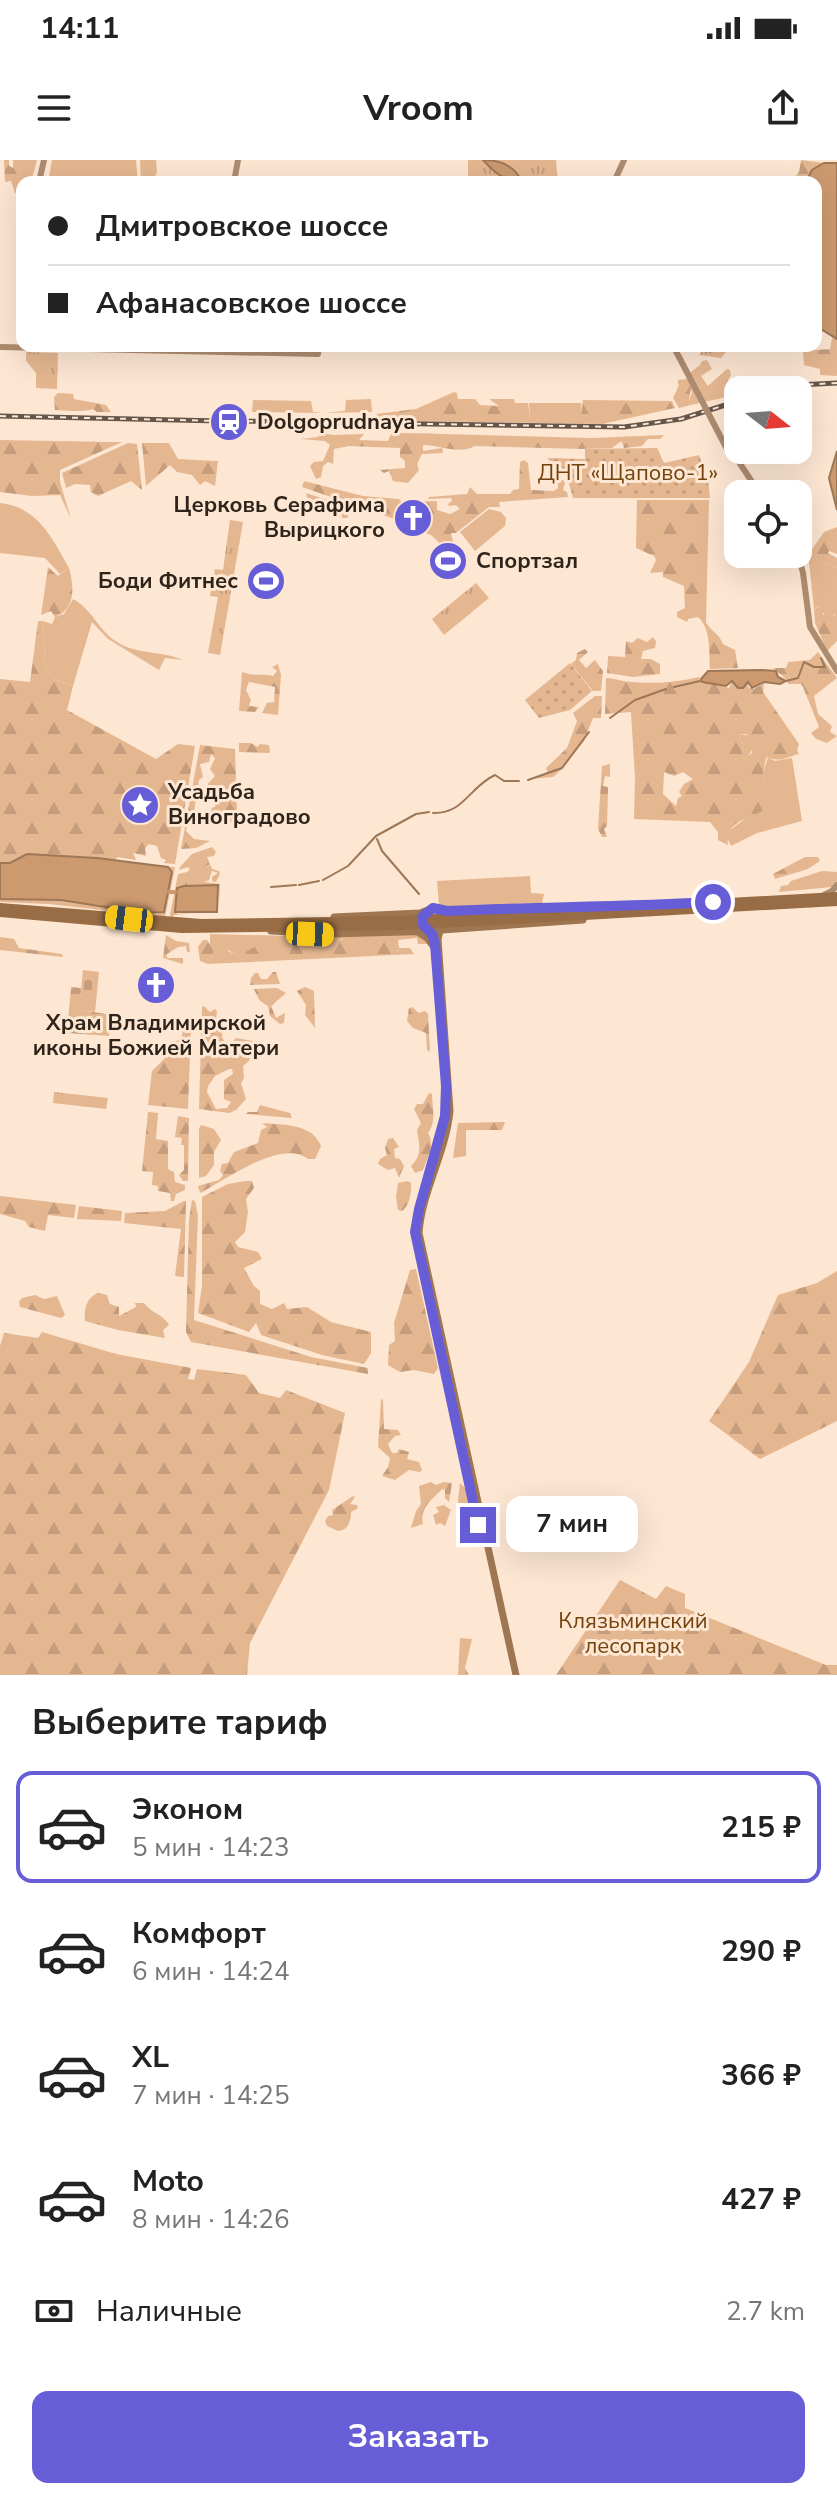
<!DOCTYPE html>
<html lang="ru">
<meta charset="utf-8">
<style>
:root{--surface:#fff;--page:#f6f6f6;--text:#222;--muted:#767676;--line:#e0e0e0;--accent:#665dd7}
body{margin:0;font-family:"Nunito Sans",sans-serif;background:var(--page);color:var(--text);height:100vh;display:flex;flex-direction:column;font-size:30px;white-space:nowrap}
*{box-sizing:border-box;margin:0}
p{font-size:26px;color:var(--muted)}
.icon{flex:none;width:44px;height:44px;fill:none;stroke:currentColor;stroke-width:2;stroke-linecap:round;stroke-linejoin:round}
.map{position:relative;height:1515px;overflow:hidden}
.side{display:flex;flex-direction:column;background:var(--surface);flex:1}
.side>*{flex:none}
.banner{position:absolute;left:16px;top:16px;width:806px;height:176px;border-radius:16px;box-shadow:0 8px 32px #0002;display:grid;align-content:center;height:176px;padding:0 32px;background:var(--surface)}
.needle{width:52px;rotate:107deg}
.tools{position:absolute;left:724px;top:216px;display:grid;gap:16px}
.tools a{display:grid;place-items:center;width:88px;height:88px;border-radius:16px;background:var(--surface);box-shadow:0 8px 32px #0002;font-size:40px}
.end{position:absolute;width:36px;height:36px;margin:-18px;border:10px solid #665dd7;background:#fff;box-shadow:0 0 0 4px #fff}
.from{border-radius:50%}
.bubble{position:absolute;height:56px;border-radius:16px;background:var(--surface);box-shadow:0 8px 32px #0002;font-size:26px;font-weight:700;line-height:56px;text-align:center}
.car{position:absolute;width:24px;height:48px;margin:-24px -12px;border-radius:10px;box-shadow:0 0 6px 2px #0007;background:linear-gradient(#f5c518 24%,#345 0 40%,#f5c518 0 76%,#345 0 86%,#f5c518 0)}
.banner b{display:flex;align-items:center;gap:28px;height:76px;font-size:30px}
.banner b+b{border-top:2px solid var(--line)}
.banner i{width:20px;height:20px;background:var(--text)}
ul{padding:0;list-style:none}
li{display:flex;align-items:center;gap:24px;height:112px;margin:0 16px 12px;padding:0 16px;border:4px solid transparent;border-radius:16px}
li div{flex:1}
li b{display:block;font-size:30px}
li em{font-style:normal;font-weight:700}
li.on{border-color:var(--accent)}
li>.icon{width:72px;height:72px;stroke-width:1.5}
h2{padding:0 32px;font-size:36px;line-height:96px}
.pay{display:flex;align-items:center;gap:20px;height:88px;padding:0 32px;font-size:30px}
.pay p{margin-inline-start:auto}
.primary-button{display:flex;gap:16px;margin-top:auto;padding:16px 32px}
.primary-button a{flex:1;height:92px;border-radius:16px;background:var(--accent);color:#fff;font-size:32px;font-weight:700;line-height:92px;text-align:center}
.status{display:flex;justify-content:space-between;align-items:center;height:56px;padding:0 40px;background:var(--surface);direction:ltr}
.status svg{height:22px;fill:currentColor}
header{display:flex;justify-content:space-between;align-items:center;height:104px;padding:0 32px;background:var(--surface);font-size:36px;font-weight:700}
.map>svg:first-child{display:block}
.grass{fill:#e5b791}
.forest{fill:url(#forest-firs);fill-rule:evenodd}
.cemetery{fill:url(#cemetery-stones)}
.park{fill:url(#park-tufts)}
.garden{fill:url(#garden-dots)}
.water{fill:#cd9a6f;stroke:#9e7756;stroke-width:2}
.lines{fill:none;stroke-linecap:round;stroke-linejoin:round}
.stream{stroke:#9e7756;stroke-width:2}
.canal{stroke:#cd9a6f;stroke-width:4}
.secondary{stroke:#ae8c70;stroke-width:6}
.primary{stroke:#9f7652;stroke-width:7}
.trunk{stroke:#986c44;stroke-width:8}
.rail-casing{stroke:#64564a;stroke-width:5}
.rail{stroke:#fde6d2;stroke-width:2;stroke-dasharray:6;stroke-linecap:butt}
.secondary-bridge{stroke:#ae8c70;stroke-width:6}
.trunk-bridge{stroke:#986c44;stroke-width:8}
.route{stroke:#665dd7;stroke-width:10}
.labels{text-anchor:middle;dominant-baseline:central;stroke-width:6;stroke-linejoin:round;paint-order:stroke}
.poi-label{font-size:22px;font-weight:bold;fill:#2f241b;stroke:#fde6d2;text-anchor:start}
.park-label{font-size:22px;fill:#73420e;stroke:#fde6d2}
</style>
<div class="status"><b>14:11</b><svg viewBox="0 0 49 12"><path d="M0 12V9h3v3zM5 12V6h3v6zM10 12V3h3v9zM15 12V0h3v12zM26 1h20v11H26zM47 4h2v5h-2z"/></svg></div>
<header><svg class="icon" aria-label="menu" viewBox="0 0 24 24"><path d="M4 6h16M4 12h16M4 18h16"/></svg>Vroom<svg class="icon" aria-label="share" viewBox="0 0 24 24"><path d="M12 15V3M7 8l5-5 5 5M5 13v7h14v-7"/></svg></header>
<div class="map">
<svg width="837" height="1515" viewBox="0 0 837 1515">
<defs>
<pattern id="forest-firs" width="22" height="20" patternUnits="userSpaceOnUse" patternTransform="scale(2)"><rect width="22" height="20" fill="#e5b791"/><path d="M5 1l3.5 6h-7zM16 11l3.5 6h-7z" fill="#c59d7c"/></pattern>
<pattern id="cemetery-stones" width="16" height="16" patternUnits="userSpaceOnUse" patternTransform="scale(2)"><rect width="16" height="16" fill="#e5b791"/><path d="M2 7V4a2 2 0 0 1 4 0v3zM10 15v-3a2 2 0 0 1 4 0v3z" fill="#c59d7c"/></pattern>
<pattern id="park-tufts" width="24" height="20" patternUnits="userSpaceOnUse" patternTransform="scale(2)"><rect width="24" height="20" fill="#e5b791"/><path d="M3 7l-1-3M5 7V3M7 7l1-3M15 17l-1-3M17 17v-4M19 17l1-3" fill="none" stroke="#c59d7c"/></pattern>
<pattern id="garden-dots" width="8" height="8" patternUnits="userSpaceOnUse" patternTransform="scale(2)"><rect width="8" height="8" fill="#e5b791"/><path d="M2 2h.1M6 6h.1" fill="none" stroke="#c59d7c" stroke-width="1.8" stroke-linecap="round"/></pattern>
</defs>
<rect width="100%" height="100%" fill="#fde6d2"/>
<!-- grass -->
<path class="grass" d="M52,0H136L138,22H48Z
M140,0H156L157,13L153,19L143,18L141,22Z
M707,200L712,209L701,216L708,226L727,209L730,210L731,215L728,220L735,235L691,245L689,242L692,232L682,223L678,225V220L687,219V215L700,205L702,201Z
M371,239L372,252L325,253L345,251L346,240Z
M253,240L311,241L313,252L323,253L252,252Z
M529,243H581L582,257H530Z
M0,343C38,347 52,378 69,408L60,414L45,398L0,393Z
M489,349L501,352L506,358L505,366L475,391L460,372Z
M810,392L819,401L837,408V464L834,461L835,454L825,455L818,447L814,449L808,393Z
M73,439C92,449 99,471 117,482C137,495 164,491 183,500L165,498L159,510L108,479L92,462L73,526L54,519L45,503L43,461L52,464L55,457L64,454Z
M740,574L759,578L747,598L748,602L742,596L744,586L739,578Z
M768,597L775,601L792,598L802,661L757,673L731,686L727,678L729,671L764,644L763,613Z
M210,704L212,709L219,711L220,714L216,722L212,721V717L218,713L212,711L209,720L204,722L220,724L219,743L218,725L191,726L190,719L195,707H207Z
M168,707H175L165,757L48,744L0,742V739L61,740L158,754L170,709Z
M822,711L837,712V721L832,727L779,732L781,726L788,725L791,721Z
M530,716L531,733L544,734L542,743L443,747L439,745L437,721Z
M210,774L328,777L418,774L430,784H418L417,778L398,780L399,788H410L414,794L349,780L341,779L326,788C317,786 314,788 306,788C292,787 278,784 264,784L261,788C251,788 246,794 236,796L229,790L216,799H212L214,790L210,787Z"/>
<!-- forest -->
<path class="forest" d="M4,0H9V6L13,8V0H37L31,22H22V33H15L11,21L5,22Z
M801,0L824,3L812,10L806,22H791L799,12Z
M832,178L837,179V216L820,215V209L804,205L803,191L830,189Z
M680,223L691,226L689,242L691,245L679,248L673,238Z
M454,232L457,233L458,239H475L480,245L499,246L489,239H514L515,243H528L530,257H581L583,240L672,241L675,248L602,264L413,261L381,258L376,254L416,249Z
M58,233L73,234L74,239L106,245L111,252H97L93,249C88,252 65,251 55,250L54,237Z
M322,273L334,275L364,274L359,280L388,281L391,274L403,273L592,278L664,275L660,279H648L642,286L624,288L622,282H620L612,288L583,289L475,286C459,295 440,285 423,285V291L442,288L443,293L422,294L417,304L419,310L408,323L393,321L389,311L384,313L380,310L405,308V301L400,297V288L349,286L334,289L333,304L328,302L323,306L321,317L316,319L310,306L314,302L323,301L330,285L325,281L300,279L318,277Z
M0,280L111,282H122L60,310V322L71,359L60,335L32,336L0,332Z
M128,283L137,284L142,330L131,321L98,336L91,332L90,325L75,324L66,328L62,313Z
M142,283H169L178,299L218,301L215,326L205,321L200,325L192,315L177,312L170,305L146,326Z
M524,300L528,303L531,330L554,331L558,328V321L563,320L565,323L563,330L567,332L568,337L499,342L500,347H489L456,373H451L455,390L451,394L431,375L409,367L406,363L302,327L304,321L363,336L399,339L402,342L437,341V350L450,354L460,349L456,345L449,346L448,344L452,341L451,338L428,339L429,337L467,334L470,327L477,334H510L513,330L519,329L520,302Z
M306,333L352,348L347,358H342L341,351L308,339Z
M637,340H709L706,462C709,470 719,473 723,484L735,490L738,508L710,509C709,492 711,468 698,457L688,459L687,462L677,457V452L685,448L684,426L663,417V412L650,413L656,400L654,396L636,388Z
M837,367V394L829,391L828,393L837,398V408L819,401L810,392L824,372Z
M48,407L58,416L69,408C74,427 76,449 55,457L51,451L41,455Z
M822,446L823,455L833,452L837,464V481L827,491L815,463L814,449Z
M38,461H43L45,503L54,519L73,526L67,550L156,599L178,584L195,586L175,704L164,703L166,700L161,698L157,686L149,684L145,688L146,696L133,693L136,700L117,697L116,700L27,694L10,703H0V519L30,522Z
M653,477L656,481L655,488L643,491L641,499H651L660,504V514L633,517L607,513L608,496L625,497L626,481L632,483L638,478L647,482Z
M585,489L588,492L579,500L586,508L595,500L603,511L601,531H593L571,504L576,500L577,493Z
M818,492L837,518L814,536L818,554L832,566L830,572L837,576L827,583L816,579L811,573L819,567L803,527L801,524H788L787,520L773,508H786L788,502L810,500Z
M278,504L281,515L278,555L262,553L267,543L274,542L275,527L249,522L246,530L251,540L249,546L259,547L255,552L239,551L242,512C253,517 262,513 273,516L277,511L272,507Z
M699,517L702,524L709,522L729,528L732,522L737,528L743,529L747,523L749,528L754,529L764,523L763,532L799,584L797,590L799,594C787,597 780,603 768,597L766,598L763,613L765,649C753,658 724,660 728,685L718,680V672L710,662L634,659L635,617L631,552L605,554L606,518C615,518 623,522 632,522C654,524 679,522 699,517ZM740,574H746L749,578H758L752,585V593L745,598L748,602L742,596L744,586L739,578ZM664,612L674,616L683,612L693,619L684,624L679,632L682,636L678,638L676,646L663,634Z
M595,536H602L601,558H593L584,581L563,608L553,617L530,619L548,613L546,608L567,588L577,561L573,553Z
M239,583H251L257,587L260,584L269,585L270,591L269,593L239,592Z
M200,585L235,589L237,653L234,656L236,660L235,663L210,655L212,648L216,646L213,641L215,630L208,624L215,616L210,609L215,598L211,594L209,602L200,604L203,617L199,620L193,659L188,660L186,671L194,679L210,681L196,688L181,689Z
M610,604V617L605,616L603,626L608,627V632L607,666L604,669L607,677H602L598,669L602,606Z
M212,687L216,692L214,696L207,697L210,704L204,708L195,707L198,713L191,719V726H184L177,754L198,753L174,755L172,758L170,755L178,714L187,712L190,709L188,707L179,710L180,707L192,694Z
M805,697H818L820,701L808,709L775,719L773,714Z
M166,775L176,781L189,783L190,792H187L186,786L178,787L167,794V798H183V804L163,798Z
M0,777L14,779L19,788L62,794L63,797L0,790Z
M389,777L394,779L397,791H410L414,794L208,804L200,801L198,787L203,780H207L214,790L212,799H216L225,789L237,796L257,786L261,788L263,784H297L306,787L313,783L325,788C338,774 371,778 389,777Z
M273,812H276L280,824L250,825L251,818L255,813H258L261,819H267Z
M71,827L81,828L80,850L126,857L125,864L111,862L109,876L67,873Z
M305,827L314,831L315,868L305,855L306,845L297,831Z
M277,828L286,833L271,846L276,858L285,853L284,863L280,864L270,856L268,846L259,840L254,829Z
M204,846L210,852L215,849L217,851L216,859L223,868L222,877L226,884H231L236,878L253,881L257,885L250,895L249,901L243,906L244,918L241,923L246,939L236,950L229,953L199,949L202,847ZM229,909H232L233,914L224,920V939L231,942L227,948L216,949L207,932L208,926L215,916Z
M412,847L419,853L425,851L428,854L430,892L427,890L426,873L413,868L407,861L409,848Z
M191,867L188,949L148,945L152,911L166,897L170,882L181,880L183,870Z
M429,933L432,934C432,947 437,961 428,973C435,984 428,997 423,1010L415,1013L411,1006C423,995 419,984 417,970L421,963L414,949L417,944H423Z
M260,945L290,953L292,958L246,954L248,952H257Z
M148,952L158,953L156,979L168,981V1009L174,1012L175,1022L185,1025V1030L176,1034L174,1041H171L170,1033L158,1031V1026L152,1025L153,1012L142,1011Z
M178,956L189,958L188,1021H183L179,1015L184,1010V985H181L182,978L175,977Z
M505,962L502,970H466V996L453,998L458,963Z
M262,963C283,965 312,963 321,986L315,999H308C282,978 225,1020 200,1033L198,1026L219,1020L223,1015L220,1011L222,1004L228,1003L234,992L258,983L261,970L267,967Z
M201,965L214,969L221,980L214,992V1005L206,1016L199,1018V969Z
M393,978L399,987L394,989L395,998L400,999L404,1006L399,1018L395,1008L388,1010L378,1004L380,999L387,995L385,988L388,979Z
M245,1021H252L254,1028L246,1039L248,1052L245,1072L235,1082L238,1087L258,1092L262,1099L244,1108L254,1126L260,1131V1144L272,1149L284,1143L287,1149L307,1147L331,1162L371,1172V1193L364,1204L322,1195L261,1175L256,1163L249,1172L198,1153L202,1125V1037L228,1024Z
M408,1021L411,1023C412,1032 409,1047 402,1051L398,1050L396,1037L398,1023Z
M0,1036L76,1045L74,1058L48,1055L45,1071L29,1067L25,1061L0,1054Z
M192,1040L195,1041L198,1055L194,1160L311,1197L368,1208V1214L191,1182L186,1172L189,1059Z
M184,1041H186L184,1117L175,1116L181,1069L124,1063L125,1053L165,1051Z
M79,1046L122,1051L121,1061L77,1059Z
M416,1109L438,1208L434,1214L414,1210L400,1212L388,1205L389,1185L395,1181L394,1163L410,1110Z
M837,1111V1261L760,1299L709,1261L749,1202L778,1135L817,1123Z
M98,1133L107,1135L110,1144L119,1147V1156L136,1147L135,1143H144C151,1153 163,1154 169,1165L163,1170L165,1178L118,1170L85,1161C84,1149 86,1138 98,1133Z
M35,1135L44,1139L57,1136L65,1155L61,1158L20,1147L19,1142L22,1138Z
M42,1172L116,1194L191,1208L188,1219L194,1220L197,1209L246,1215L259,1233L280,1238L286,1230L345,1253L329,1330L250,1483L247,1515H0V1186L4,1173L38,1178Z
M381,1239L383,1240L384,1269L398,1270L401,1275L395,1276L388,1284L392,1293H397L399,1289L409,1292L407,1299L419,1302L422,1310L420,1312L409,1310L395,1320L382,1316L388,1307L390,1298L378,1287Z
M431,1322L436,1325L444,1322L452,1323L449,1342L445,1338V1330L442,1329C433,1339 419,1348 423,1364L411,1368L416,1351L421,1344L419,1326Z
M460,1323L468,1331L471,1351L457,1350Z
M353,1336L355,1337L350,1344L357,1345L358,1348L351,1352C351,1360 349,1370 338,1371L327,1366L325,1361L328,1356L333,1355L332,1350Z
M444,1345L451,1350L445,1366L440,1363L436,1365L433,1355L439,1352L436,1347Z
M620,1420L656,1439L666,1426L685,1434V1448L826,1505H837V1515H556Z
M460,1478L472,1479L465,1508L469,1515H458Z"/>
<!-- cemetery -->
<path class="cemetery" d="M83,810L99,812L95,852L79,850Z"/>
<!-- park -->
<path class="park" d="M468,0H556L558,22H468Z
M706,186H731L721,198L699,195Z
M26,192L58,193L57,229L36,228V213L26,201Z
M428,247V258H400L399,253Z
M230,360L243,362L220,495L208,493L218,437L210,436L215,409L223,410Z
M476,423L489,438L444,475L432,459Z
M54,932L108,938L106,949L53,943Z"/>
<!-- garden -->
<path class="garden" d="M657,288L664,303L699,295L708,320L710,338H573L567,317L547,298L585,299V289Z
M570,503L592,531L570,550L539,558L525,540Z"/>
<!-- water -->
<path class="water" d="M483,0C500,0 515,6 522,22C505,22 494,12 483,0Z
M824,3H837V179L816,166V22H806L812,10Z
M837,291V350L829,318Z
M762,510L776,511L778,517L786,521L780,524L764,522L752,528L748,522L743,528H738L732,521L726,526L702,522L701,519L708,511Z
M27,694L97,698L168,707L172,712L164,752L143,753L61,740L0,739V703H10Z
M184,726L218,725L217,752H175L177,728Z"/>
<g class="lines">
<!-- stream -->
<path class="stream" d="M786,521L798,518L804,502L814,507H825L821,498
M674,527L700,521
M610,558L635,540L666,529
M528,620L562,608L589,572
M433,653C464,654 469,627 495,615L504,621H519
M377,679L382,691L419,734
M323,720L348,706L376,676L416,654L429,652
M299,725L319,721
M271,727L296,725"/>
<!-- canal -->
<path class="canal" d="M169,732H175"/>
<!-- secondary -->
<path class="secondary" d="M39,22L44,0
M234,22L238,0
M614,22L624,0
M673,186L679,197
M0,187L318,194L319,186
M731,290L760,334
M798,394L803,413L810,467L837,511
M824,735L832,731L837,725"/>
<!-- primary -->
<path class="primary" d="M334,757L420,753L433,748L447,751L600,746
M442,770L583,760
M271,771L331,774L440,771L438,779L450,951C446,993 422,1031 419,1073L516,1515
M418,772L427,778L436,790"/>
<!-- trunk -->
<path class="trunk" d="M0,747L201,763L397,760
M0,753L182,769L397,766
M494,755L837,736
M495,761L837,742"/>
<!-- rail casing -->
<g class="rail-casing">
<path id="rail" d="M772,230L798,225L837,223
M0,256L220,261
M235,261L624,267L681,259L738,241"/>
</g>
<!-- rail -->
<use href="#rail" class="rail"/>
<!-- secondary-bridge -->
<path class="secondary-bridge" d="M679,197L728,291"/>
<!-- trunk-bridge -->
<path class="trunk-bridge" d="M397,760L494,755
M397,766L495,761"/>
</g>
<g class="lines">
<!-- route -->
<path class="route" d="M478,1365L415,1072L419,1049L445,956L446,926L435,784L432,774L423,765V756L433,748L447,751C536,747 624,747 713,742"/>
</g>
<!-- icons -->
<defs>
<g id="station-disc" transform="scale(2)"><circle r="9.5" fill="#665dd7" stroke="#fde6d2"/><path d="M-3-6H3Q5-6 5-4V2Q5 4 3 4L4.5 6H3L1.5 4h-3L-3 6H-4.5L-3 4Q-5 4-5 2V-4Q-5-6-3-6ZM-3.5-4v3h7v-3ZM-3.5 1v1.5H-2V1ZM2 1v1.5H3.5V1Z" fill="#fff"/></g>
<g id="church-disc" transform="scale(2)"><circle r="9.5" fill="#665dd7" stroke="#fde6d2"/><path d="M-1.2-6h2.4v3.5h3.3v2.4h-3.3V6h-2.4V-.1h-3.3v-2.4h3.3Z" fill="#fff"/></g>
<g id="stadium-disc" transform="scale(2)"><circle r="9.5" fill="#665dd7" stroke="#fde6d2"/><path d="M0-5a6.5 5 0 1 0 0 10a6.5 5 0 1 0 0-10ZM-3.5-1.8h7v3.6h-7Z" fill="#fff"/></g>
<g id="sight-disc" transform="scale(2)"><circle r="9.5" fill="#665dd7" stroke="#fde6d2"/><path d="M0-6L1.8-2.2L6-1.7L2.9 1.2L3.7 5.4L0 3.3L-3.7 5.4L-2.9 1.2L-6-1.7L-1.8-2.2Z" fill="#fff"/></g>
</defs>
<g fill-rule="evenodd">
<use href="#station-disc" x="229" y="262"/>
<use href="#church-disc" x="413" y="358"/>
<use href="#stadium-disc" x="448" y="401"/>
<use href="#stadium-disc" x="266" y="421"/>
<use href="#sight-disc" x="140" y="645"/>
<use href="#church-disc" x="156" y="825"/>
</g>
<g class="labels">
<!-- poi labels -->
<g class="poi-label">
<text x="257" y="262">Dolgoprudnaya</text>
<text x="385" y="345" text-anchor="end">Церковь Серафима<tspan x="385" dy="25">Вырицкого</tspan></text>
<text x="476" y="401">Спортзал</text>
<text x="238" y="421" text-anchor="end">Боди Фитнес</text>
<text x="168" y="632">Усадьба<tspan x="168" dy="25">Виноградово</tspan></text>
<text x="156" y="863" text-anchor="middle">Храм Владимирской<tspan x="156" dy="25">иконы Божией Матери</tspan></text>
</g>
<!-- park labels -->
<g class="park-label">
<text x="628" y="313">ДНТ «Щапово-1»</text>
<text x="633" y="1461">Клязьминский<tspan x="633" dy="25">лесопарк</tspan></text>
</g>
</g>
</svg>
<div class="tools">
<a><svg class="needle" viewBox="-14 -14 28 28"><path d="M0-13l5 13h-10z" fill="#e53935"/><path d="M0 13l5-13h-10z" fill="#767676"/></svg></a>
<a><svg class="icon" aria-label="locate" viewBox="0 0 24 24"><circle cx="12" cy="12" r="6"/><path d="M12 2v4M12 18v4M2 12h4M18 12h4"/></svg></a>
</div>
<i class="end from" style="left:713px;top:742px"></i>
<i class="end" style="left:478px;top:1365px"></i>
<div class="bubble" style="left:506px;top:1336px;width:132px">7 мин</div>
<i class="car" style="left:129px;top:759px;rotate:277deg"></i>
<i class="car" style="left:310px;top:774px;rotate:92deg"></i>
<div class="banner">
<b><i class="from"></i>Дмитровское шоссе</b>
<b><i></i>Афанасовское шоссе</b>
</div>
</div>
<section class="side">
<h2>Выберите тариф</h2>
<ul>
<li class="on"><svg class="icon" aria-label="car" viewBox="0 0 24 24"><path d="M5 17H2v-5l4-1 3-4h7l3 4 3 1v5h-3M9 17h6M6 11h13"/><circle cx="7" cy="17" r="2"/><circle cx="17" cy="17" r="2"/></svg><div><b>Эконом</b><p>5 мин · 14:23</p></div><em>215 ₽</em></li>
<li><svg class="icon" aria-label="car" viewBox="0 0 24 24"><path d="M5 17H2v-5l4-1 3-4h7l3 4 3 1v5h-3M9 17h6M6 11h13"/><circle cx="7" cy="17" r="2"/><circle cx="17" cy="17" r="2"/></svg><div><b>Комфорт</b><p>6 мин · 14:24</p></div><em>290 ₽</em></li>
<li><svg class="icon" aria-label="car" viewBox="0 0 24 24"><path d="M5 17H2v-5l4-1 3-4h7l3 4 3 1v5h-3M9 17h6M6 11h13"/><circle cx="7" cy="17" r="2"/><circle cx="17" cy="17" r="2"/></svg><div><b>XL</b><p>7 мин · 14:25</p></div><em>366 ₽</em></li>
<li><svg class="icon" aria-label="car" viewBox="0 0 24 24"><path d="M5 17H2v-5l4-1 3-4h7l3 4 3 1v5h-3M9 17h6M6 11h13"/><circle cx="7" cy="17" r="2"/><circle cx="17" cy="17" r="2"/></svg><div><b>Moto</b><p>8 мин · 14:26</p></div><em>427 ₽</em></li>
</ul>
<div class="pay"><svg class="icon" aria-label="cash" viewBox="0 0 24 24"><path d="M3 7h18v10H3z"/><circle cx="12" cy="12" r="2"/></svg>Наличные<p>2.7 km</p></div>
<div class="primary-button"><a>Заказать</a></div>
</section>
